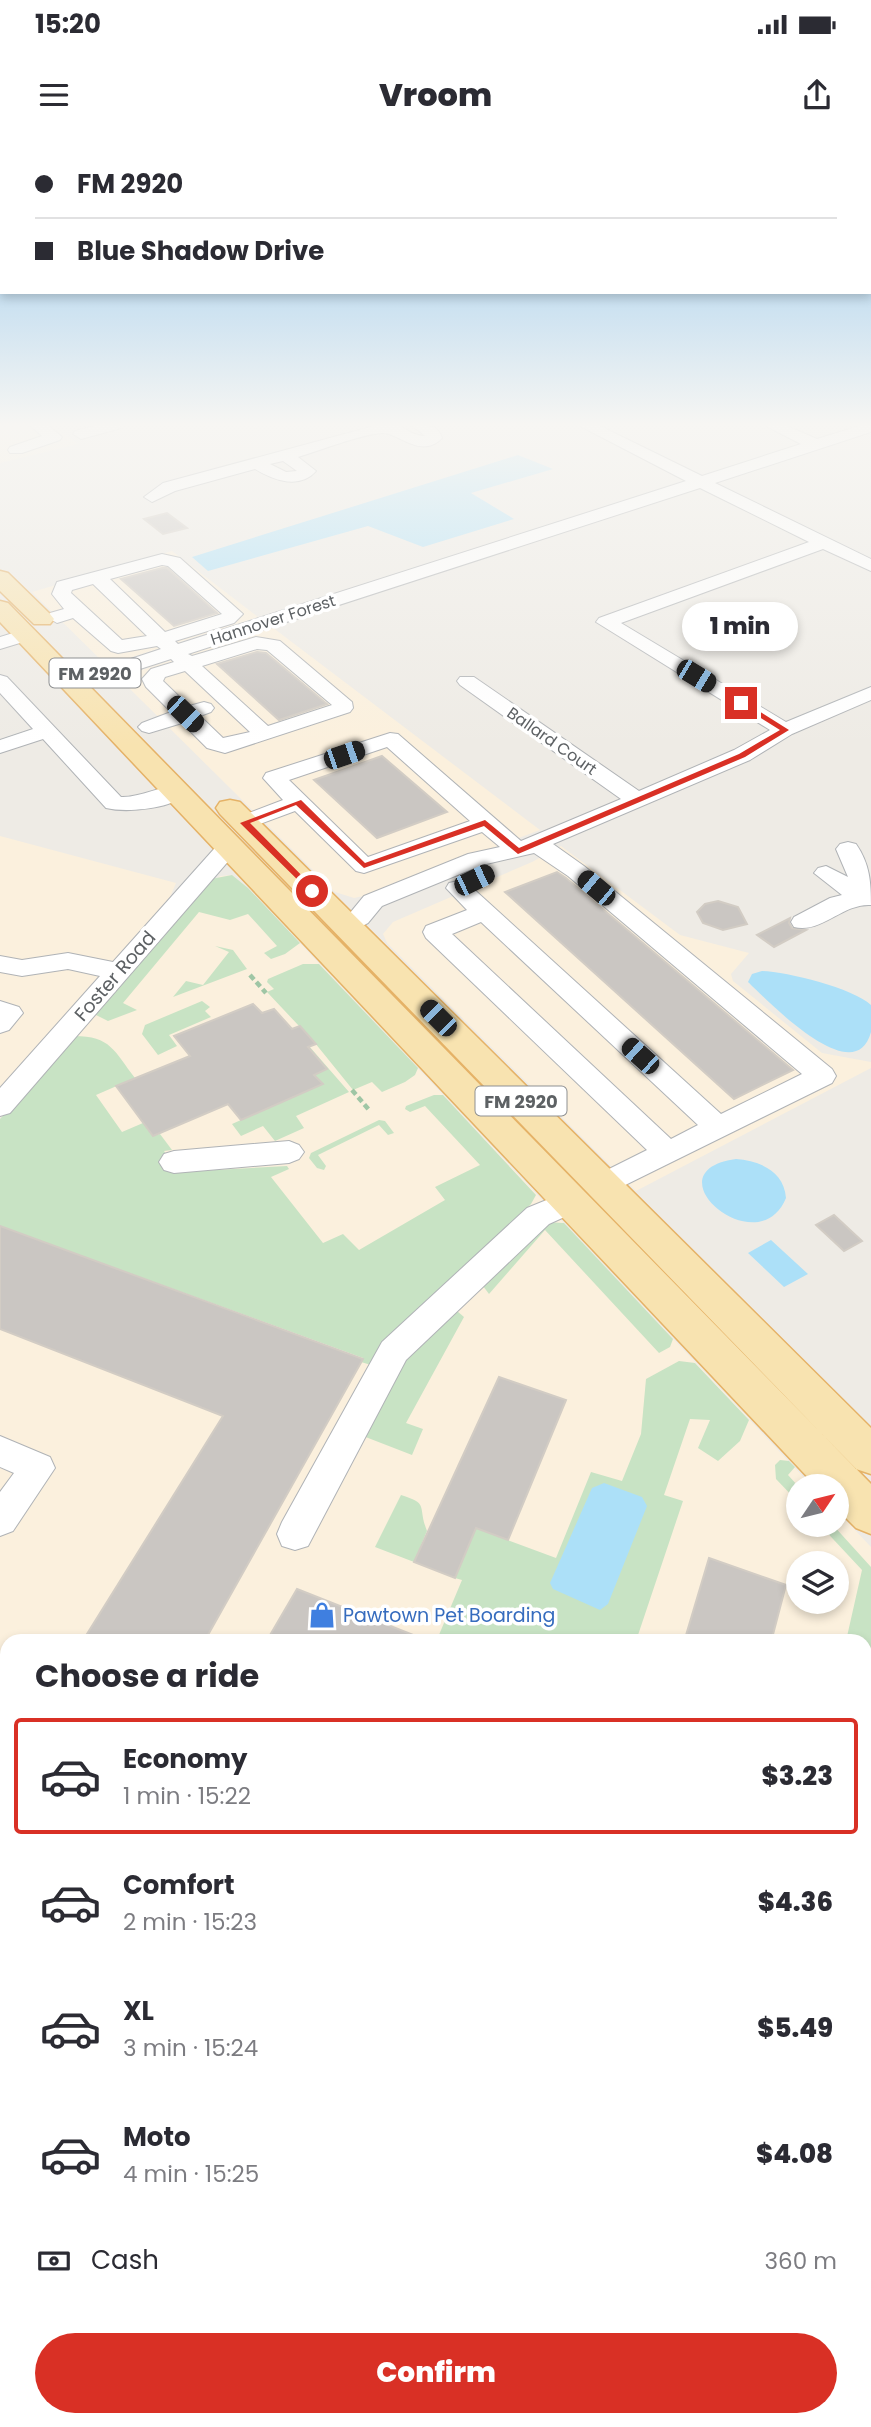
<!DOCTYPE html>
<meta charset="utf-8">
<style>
:root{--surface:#fff;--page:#f7f7f7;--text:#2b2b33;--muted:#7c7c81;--line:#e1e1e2;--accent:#d93025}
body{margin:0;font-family:Poppins,sans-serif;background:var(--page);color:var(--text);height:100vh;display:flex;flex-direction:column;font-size:26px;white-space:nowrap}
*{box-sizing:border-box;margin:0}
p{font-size:23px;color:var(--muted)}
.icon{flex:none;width:38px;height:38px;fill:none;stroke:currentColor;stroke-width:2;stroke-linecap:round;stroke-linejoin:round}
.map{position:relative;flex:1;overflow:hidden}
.sheet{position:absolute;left:0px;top:1494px;width:872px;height:793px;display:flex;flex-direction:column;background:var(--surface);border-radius:21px 21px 0 0;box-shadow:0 4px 10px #0003}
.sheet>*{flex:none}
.guide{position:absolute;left:0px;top:0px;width:872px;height:154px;box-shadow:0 4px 10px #0003;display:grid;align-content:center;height:154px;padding:0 35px;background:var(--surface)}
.needle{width:46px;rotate:55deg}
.buttons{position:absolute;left:786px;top:1334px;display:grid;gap:14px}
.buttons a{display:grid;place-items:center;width:63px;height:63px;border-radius:50%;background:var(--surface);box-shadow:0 4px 10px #0003;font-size:35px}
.end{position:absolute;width:32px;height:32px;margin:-16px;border:9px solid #d93025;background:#fff;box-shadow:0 0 0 4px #fff}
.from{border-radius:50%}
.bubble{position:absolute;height:49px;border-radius:24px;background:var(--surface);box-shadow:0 4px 10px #0003;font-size:23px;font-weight:800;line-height:49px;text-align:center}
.car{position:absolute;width:21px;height:42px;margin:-21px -10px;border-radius:9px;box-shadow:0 0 5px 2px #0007;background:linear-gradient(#222 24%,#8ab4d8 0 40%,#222 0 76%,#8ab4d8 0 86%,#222 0)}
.guide b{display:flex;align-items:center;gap:24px;height:66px;font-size:26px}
.guide b+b{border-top:2px solid var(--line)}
.guide i{width:18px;height:18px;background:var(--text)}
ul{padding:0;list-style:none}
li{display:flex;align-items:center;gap:21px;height:116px;margin:0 14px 10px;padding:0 21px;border:4px solid transparent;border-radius:7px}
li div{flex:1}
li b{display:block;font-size:26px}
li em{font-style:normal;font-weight:800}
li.selected{border-color:var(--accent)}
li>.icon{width:63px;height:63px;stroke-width:1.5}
h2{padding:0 35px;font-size:32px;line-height:84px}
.pay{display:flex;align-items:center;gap:18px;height:77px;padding:0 35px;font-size:26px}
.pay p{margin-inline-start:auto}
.primary-button{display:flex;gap:14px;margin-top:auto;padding:14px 35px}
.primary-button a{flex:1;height:80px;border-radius:42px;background:var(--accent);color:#fff;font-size:28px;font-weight:800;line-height:80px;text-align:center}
.status{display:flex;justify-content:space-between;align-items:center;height:49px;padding:0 35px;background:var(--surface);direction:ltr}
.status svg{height:19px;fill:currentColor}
header{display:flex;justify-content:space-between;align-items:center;height:91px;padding:0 35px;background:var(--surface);font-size:32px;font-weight:800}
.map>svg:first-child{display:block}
.commercial{fill:#fbf0dd;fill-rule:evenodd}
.green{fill:#c8e3c4}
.water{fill:#ace0f8}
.building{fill:#cac6c2;stroke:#d2ccc4;stroke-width:2}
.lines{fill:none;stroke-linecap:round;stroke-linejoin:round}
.minor-casing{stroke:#b0b3b6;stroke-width:2}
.major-casing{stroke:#e5b267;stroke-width:3}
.path{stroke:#9fc6a5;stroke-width:4.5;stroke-dasharray:6 3.5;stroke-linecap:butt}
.minor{fill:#fff;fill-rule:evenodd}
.major{fill:#f8e3b0;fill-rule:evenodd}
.route{fill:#d93025}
.labels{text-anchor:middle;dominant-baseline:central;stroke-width:7;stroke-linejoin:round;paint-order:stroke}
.far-street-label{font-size:16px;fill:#5d6164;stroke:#fff}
.shield{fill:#fff;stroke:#8e9092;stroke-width:2}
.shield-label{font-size:18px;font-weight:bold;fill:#5d6164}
.street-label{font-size:19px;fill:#5d6164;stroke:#fff}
.shop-label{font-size:19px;fill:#366cbe;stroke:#fff;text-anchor:start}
</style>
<div class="status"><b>15:20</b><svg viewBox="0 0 49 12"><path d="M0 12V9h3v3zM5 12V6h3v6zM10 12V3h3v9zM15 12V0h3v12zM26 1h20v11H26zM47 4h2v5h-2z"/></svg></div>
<header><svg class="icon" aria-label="menu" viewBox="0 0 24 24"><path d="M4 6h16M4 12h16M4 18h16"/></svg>Vroom<svg class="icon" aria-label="share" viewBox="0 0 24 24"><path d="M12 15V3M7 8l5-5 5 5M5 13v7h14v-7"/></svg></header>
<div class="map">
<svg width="871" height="2287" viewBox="0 0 871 2287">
<rect width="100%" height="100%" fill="#eeebe5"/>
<!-- commercial -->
<path class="commercial" d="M0,286H53L78,304L0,323Z
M172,411L258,477L129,518L108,521L98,517L32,452Z
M272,487L540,690L368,755L354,758L335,752L125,544L133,533Z
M0,696L176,743L168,762L0,952Z
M561,706L680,795L749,813L731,834L733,841L822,913L871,922V928L636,1051L387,803L383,794L393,782L532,722Z
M232,735L248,748L812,1346H798V1384H836L837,1371L871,1407V1538L864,1502H7V2111L0,2107V979L125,835L220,736ZM798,1423H836V1461H798Z
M303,2280H713L711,2287H314Z"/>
<!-- green -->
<path class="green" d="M232,735L248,748L300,803L285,814L271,819L264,813L277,806L248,774L230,780L199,772L123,863L137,870L108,881L92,873L211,739Z
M215,806L233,810L247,829L173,857L186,841L203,845L229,812Z
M303,824H319L418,928L415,935L405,942L382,952L372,942L353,950L315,903L267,852L274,849L267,842L268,839Z
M202,861L210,867L205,871L211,877L169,895L177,906L158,915L142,894L145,885Z
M74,896C111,896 114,911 135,938L96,955L122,992L143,983L153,996L160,994L172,1010L164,1011L179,1032L287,1026L289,1029L271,1037L323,1103L343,1094L359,1110L445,1060L435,1047L480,1025L425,966L410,972L405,969L406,966L434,955H443L536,1055L531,1064L371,1225L361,1222L363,1218L0,1086V979Z
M309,906L349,952L296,976L304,988L275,1001L263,986L241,996L232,984L322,944L314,935Z
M379,980L385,981L394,993L388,995L379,985L318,1015L326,1026L324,1030L317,1028L309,1018L311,1013Z
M546,1082L564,1083L673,1199L670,1207L659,1213L545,1090L489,1154L483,1146Z
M457,1171L464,1177L406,1283L423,1289L412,1315L363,1296L397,1227Z
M679,1221L695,1223L749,1280L740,1301L718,1321L698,1308L710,1280L690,1279L664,1355L683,1361L636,1501L436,1502L462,1440L455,1438L466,1412L450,1398L440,1375L556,1418L591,1332L622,1341L641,1294L646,1239Z
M780,1320L789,1321L795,1327L788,1335L798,1346V1362L776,1339L775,1325Z
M401,1355C430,1364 417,1366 427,1391L414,1422L375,1407Z
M819,1384H832L871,1427V2287H711L713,2280H864V1502L846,1501L862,1430Z"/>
<!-- water -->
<path class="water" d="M518,315L553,329L471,353L514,379L423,407L368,386L208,431L192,417Z
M762,831C788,832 853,848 871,865C871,874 871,885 871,892C855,952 768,861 748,842L752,834Z
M736,1019C760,1021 784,1031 786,1058C758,1126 647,1031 736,1019Z
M771,1100L808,1134L784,1147L748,1113Z
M604,1343L642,1357L647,1366L608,1464L600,1470L553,1449L550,1443L592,1348Z
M871,1924V2117L865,2153L864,1951Z"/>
<!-- building -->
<path class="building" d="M167,373L187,388L163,394L144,379Z
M162,428H167L217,473L174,486L121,439Z
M257,512L266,513L327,564L279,580L217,524Z
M382,616L447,672L377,698L314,640Z
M557,732L566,738L793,930L734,959L505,752Z
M718,761L738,767L747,784L723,790L703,783L697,772L705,764Z
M790,778L789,783L792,788L806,790L774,807L757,795Z
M253,864L262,873L274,869L292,889L300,886L316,904L308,907L327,929L314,935L323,944L241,980L228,964L153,996L116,946L190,916L174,896Z
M834,1075L862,1101L844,1111L816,1085Z
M0,1086L363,1219L204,1502H82L223,1276L0,1189Z
M499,1237L566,1260L508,1400L476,1388L455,1438L414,1422Z
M709,1418L786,1445L771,1502H684Z
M297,1449L426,1500L425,1502H266Z"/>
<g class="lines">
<!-- minor casing -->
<g class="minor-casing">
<path id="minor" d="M31,286H49L62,297L60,300L22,313H10L8,310L10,307L42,296Z
M95,286H121L118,289L81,299L73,294L75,291Z
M374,286C381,286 393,284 399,286C407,289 413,296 425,296L413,286C427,286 437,283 442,298C421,320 398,292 382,293C358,295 322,310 298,317L316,331C299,350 273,340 255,329L175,351L152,362L144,357L163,343ZM283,321L297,331L286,332L270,324Z
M580,286H600L702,336L801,304L766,286H787L817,299L859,286H871V292L715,343L871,419V431L823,409L621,483L786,582L871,547V560L792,594L750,620L553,704L584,726L832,929L836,936L832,943L603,1056L593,1053L588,1045L593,1037L647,1010L426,798L423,792L426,786L467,770L446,748L449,743L458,741L467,743L721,974L802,934L568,736L534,713L482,725L382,766L368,783L355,790L346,793L337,790L334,785L337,780L350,773L364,756L468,714L500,707L482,692L364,733L356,731L295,671L244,690L236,688L233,683L236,678L283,660L263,638L266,633L390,593L398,594L521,701L621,659L460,545L457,541L460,537H474L639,651L734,610L770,590L596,482L599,478L809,402L700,348L188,514L192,516L256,497L280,501L352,562L353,568L350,572L225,613L207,608L182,583L149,593L142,591L138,587L142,583L171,572L146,547L142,539L151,529L174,522L171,519L81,548H67L64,544L67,540L161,509L157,506L118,513L111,511L73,478L57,483L47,477L50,473L64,469L52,454L57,442L162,414L180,418L243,474L234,483L175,501L178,504L686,341ZM162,425L168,426L222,474L165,492L110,439ZM93,444L147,496L122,500L71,453L72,450ZM257,509L267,510L332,565L268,586L202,526ZM185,531L250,592L223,598L200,576L211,572L214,568L211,564L204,562L189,566L163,541L165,537ZM387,607L470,681L368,717L289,640ZM481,782L698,985L671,999L452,794Z
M26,489L36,495L33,499L0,509V497Z
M0,535L7,537L121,657C143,658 167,642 186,646L189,651C177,669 126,673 106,668L43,599L0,613V600L33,589L0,553Z
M230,698L238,700L242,705L238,710L10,973L0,976V948L100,836L68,829L22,836L0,832V816L22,820L68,813L113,822L222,700Z
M848,702L856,704C870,724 871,743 871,765C843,763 821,794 794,787L791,782L794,777L830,758L842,755L814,733L818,728L826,726L848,737L836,709L840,704Z
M0,861L19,867L23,873L9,890L0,893Z
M289,1001L299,1005L304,1012L299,1019L289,1023L174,1033L164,1030L159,1022L164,1014L174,1011Z
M571,1050L582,1053L586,1061L582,1069L549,1084L406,1220L308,1406L295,1410L282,1406L277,1394L282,1382L382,1202L527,1068Z
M0,1296L50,1317L55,1328L13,1391L0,1396V1352L14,1333L0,1327Z
M7,1773V1824L0,1827V1776Z
M0,2010L7,2013V2062L0,2059Z"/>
</g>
<!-- major casing -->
<g class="major-casing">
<path id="major" d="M0,431L8,433L50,474L54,479L50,484H34L0,451Z
M0,461L8,463L871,1344V1394L856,1388L836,1368V1346H816L0,482Z
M230,660L240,662L871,1288V1334L856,1329L220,674L216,668L220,662Z"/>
</g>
<!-- path -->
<path class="path" d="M250,835L266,853
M352,950L370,971"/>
<!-- minor -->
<use href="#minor" class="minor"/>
<!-- major -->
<use href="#major" class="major"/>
</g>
<!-- sky -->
<linearGradient id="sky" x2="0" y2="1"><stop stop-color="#90c6ee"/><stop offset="0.47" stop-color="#f7f6f3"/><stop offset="1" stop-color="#f7f6f3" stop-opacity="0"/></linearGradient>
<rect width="871" height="606" fill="url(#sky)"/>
<!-- route -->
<path class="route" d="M738,561H743L789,590L745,617L518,714L484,686L364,728L296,665L250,683L315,749V753L312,754L240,683L301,660L365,723L485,680L519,708L739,614L780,590L738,564Z"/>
<!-- icons -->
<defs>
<g id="shop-bare" transform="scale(2.1)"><path d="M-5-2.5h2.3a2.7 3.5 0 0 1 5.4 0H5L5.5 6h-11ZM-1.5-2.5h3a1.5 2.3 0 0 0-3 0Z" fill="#3f7fe0" stroke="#fff" stroke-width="2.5" paint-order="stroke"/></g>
</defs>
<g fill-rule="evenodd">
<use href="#shop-bare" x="322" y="1475"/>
</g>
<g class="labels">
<!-- far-street labels -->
<g class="far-street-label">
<text transform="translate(273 480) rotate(-18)">Hannover Forest</text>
<text transform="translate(552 601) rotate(35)">Ballard Court</text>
</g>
<!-- shield labels -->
<g class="shield">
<rect x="49.5" y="518.5" width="91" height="29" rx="5"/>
<rect x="475.5" y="946.5" width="91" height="29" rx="5"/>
</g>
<g class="shield-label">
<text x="95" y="533">FM 2920</text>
<text x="521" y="961">FM 2920</text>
</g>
<!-- street labels -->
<g class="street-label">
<text transform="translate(115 836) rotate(-49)">Foster Road</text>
</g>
<!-- shop labels -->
<g class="shop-label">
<text x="343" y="1475">Pawtown Pet Boarding</text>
</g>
</g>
</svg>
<div class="buttons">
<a><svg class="needle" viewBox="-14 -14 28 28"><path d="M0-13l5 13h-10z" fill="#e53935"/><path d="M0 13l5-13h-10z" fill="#7c7c81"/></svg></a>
<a><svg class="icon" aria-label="layers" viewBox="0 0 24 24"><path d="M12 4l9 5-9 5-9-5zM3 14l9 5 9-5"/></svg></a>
</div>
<i class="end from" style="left:312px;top:751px"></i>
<i class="end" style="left:741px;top:563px"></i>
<div class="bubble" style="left:682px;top:462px;width:116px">1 min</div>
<i class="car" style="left:696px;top:536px;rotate:121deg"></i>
<i class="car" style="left:185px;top:574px;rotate:134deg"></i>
<i class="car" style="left:344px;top:615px;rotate:71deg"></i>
<i class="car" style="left:474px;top:740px;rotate:64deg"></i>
<i class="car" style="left:596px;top:748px;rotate:310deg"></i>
<i class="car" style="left:438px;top:878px;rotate:315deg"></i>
<i class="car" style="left:640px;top:916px;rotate:312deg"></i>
<div class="guide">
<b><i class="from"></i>FM 2920</b>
<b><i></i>Blue Shadow Drive</b>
</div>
<section class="sheet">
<h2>Choose a ride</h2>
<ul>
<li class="selected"><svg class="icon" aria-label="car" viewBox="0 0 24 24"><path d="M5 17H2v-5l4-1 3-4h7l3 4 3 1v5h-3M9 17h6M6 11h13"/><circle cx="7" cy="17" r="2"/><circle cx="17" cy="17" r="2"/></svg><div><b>Economy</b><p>1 min · 15:22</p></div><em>$3.23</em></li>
<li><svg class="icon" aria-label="car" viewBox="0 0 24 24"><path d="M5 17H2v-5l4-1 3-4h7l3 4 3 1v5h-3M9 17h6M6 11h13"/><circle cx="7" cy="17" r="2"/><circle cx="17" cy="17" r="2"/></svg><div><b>Comfort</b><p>2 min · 15:23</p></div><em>$4.36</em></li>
<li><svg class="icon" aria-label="car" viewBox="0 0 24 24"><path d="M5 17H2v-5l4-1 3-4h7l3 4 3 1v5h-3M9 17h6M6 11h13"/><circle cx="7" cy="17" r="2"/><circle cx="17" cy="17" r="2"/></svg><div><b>XL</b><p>3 min · 15:24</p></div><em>$5.49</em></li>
<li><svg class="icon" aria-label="car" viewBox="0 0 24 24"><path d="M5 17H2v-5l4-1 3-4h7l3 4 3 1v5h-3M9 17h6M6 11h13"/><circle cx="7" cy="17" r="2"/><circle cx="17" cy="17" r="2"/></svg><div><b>Moto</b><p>4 min · 15:25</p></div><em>$4.08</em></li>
</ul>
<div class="pay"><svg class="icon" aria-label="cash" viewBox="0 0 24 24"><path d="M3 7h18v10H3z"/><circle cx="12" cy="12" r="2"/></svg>Cash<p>360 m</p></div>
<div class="primary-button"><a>Confirm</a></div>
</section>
</div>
